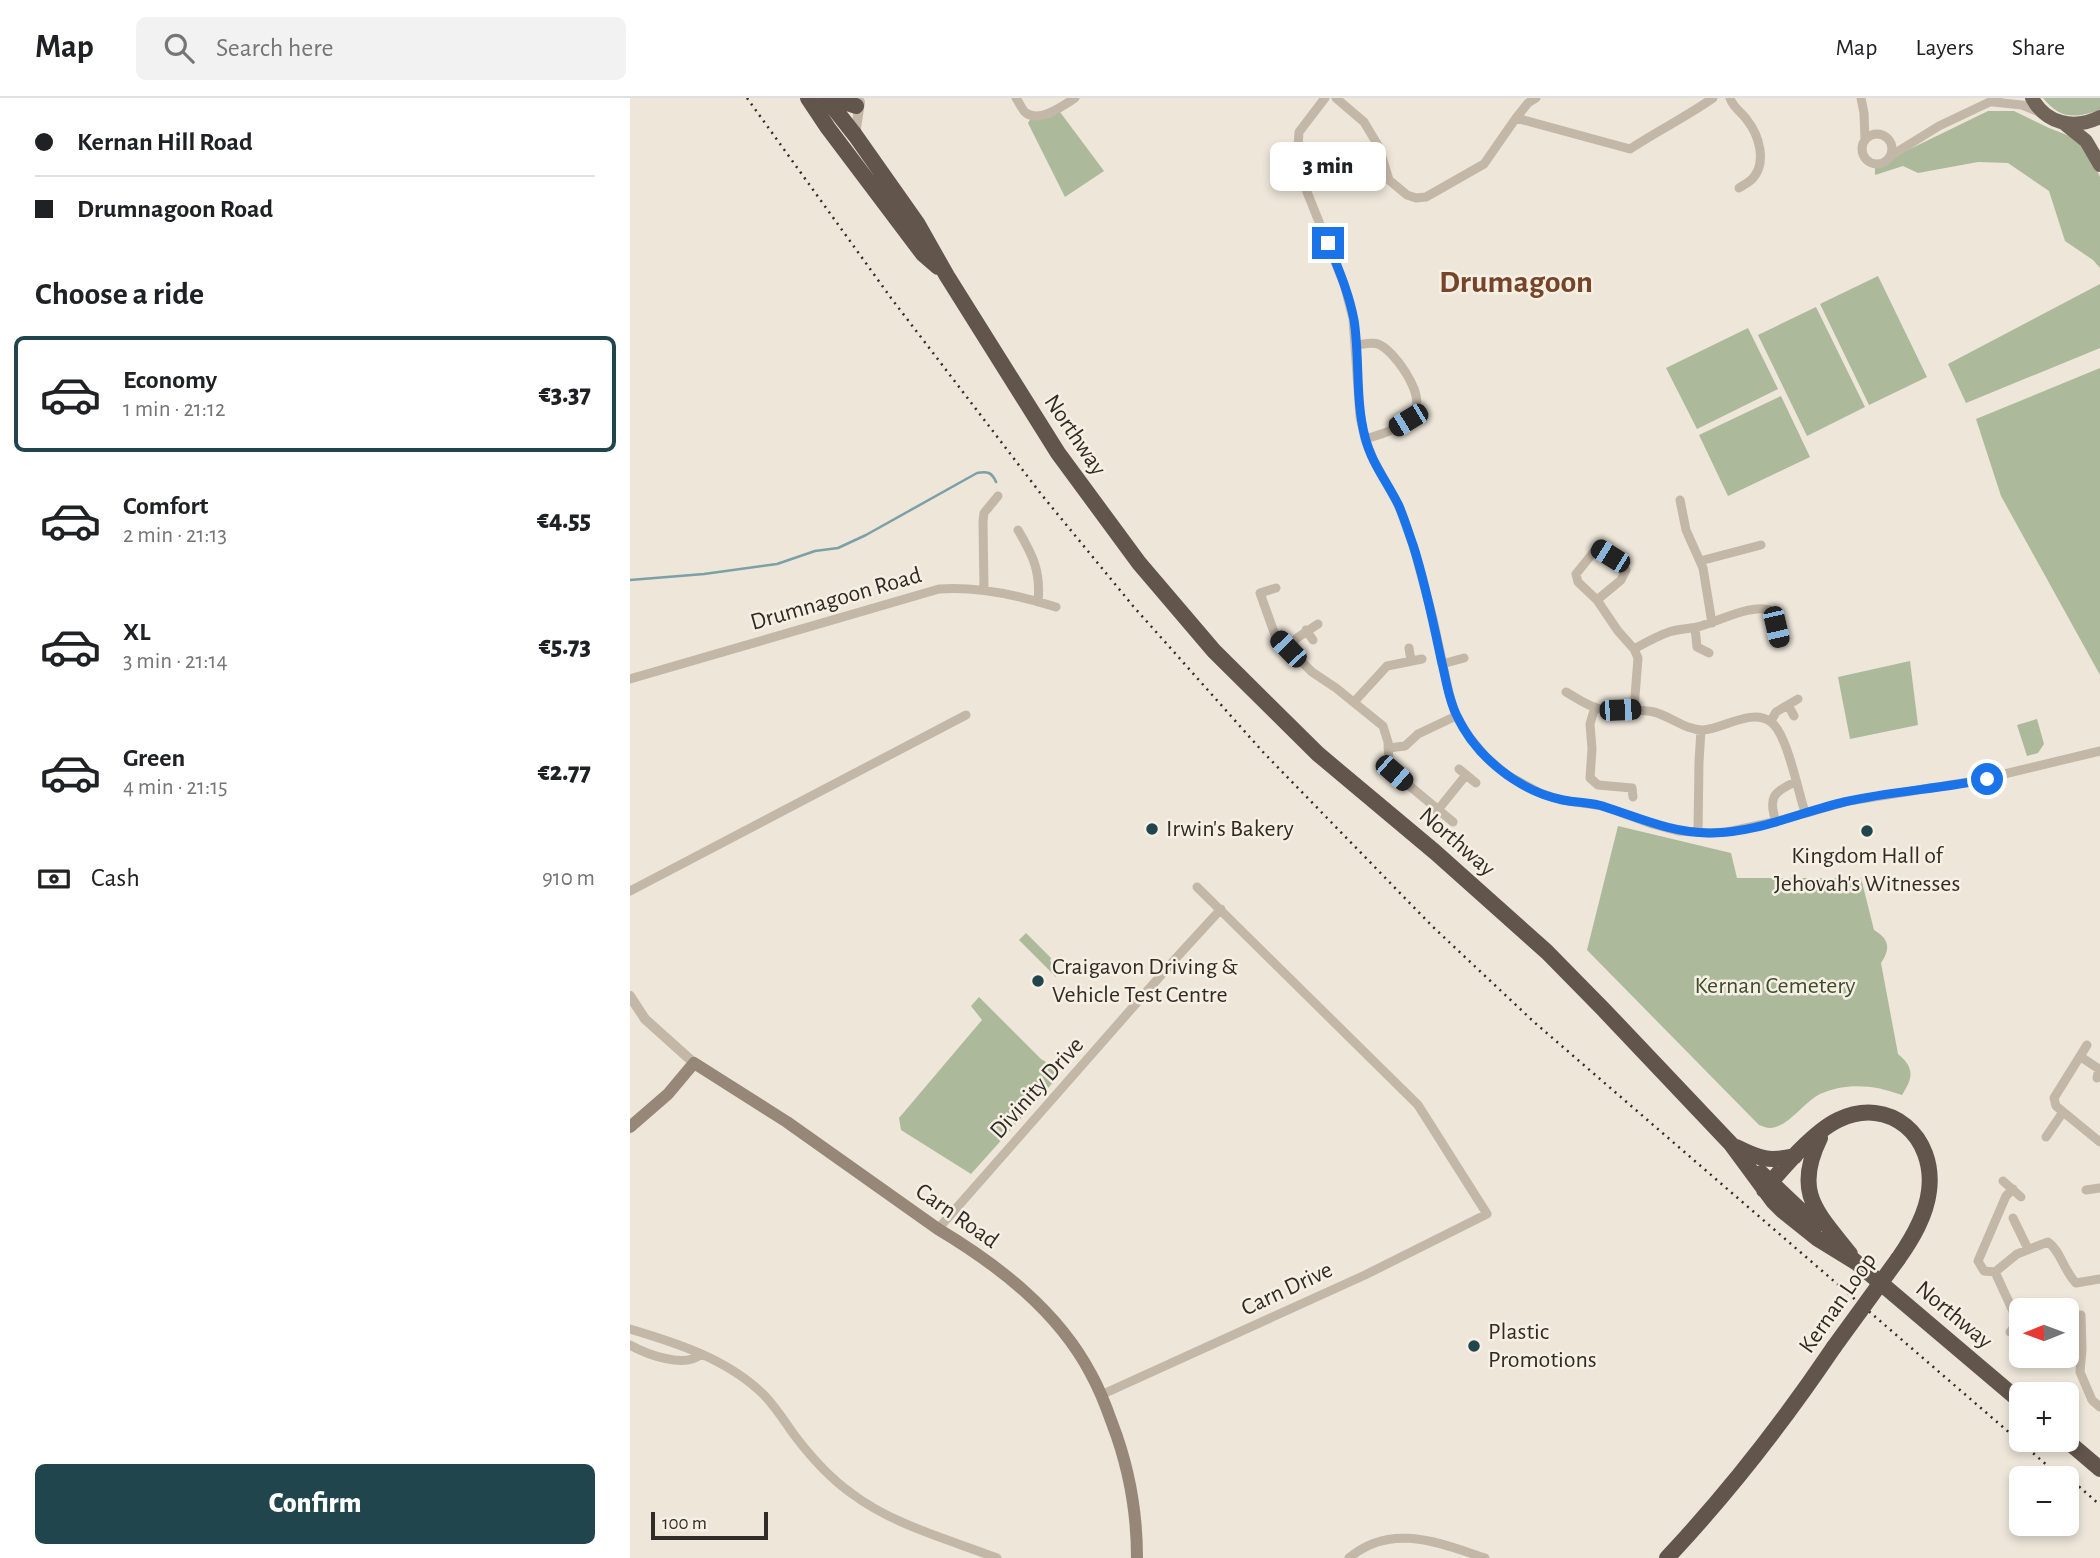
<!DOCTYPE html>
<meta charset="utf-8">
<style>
:root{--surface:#fff;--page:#f2f2f2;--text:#202124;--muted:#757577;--line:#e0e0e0;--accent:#21454d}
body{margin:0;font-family:"Alegreya Sans",sans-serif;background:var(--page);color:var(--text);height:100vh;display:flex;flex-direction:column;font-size:26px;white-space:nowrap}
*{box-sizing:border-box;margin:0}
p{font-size:23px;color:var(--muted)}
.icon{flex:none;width:38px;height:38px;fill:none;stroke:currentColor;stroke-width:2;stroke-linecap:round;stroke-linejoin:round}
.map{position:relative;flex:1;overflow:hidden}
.sheet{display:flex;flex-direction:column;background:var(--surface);width:630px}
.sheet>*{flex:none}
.hud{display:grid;align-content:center;height:154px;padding:0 35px;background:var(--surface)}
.needle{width:46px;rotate:269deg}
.tools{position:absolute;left:1379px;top:1200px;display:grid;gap:14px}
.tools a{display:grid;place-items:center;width:70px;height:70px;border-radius:10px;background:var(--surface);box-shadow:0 4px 10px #0003;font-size:35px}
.scale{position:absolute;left:21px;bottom:18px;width:117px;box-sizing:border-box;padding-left:7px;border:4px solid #312b26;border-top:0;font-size:19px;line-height:24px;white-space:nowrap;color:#312b26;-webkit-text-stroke:5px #f6f0e4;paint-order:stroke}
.end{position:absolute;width:32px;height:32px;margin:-16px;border:9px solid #1a73e8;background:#fff;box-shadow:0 0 0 4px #fff}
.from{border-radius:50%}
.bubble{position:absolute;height:49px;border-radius:10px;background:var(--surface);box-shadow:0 4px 10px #0003;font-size:23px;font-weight:800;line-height:49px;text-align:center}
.car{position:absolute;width:21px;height:42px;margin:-21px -10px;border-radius:9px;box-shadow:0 0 5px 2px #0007;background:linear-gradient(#222 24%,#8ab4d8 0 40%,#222 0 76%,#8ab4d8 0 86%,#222 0)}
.hud b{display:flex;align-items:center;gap:24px;height:66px;font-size:26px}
.hud b+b{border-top:2px solid var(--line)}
.hud i{width:18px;height:18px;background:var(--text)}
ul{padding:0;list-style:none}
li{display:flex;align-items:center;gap:21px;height:116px;margin:0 14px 10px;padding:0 21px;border:4px solid transparent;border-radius:10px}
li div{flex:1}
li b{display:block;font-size:26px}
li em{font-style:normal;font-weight:800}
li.on{border-color:var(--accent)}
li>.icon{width:63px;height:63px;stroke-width:1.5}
h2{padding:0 35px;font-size:32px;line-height:84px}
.pay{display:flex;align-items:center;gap:18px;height:77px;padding:0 35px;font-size:26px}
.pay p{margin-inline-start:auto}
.cta{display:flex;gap:14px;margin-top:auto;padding:14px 35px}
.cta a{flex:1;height:80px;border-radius:10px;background:var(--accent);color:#fff;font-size:28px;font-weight:800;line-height:80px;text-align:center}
header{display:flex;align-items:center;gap:42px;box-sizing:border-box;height:98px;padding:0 35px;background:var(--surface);border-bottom:2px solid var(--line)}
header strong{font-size:33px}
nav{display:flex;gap:38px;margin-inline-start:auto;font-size:24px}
.search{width:490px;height:63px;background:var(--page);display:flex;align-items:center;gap:18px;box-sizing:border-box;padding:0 24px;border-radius:10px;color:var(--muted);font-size:26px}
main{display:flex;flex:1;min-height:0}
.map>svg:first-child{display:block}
.green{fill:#acba9b}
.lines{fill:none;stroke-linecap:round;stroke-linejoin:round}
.stream{stroke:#7ba0a6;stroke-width:2.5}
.minor{stroke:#c3b7a7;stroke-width:9}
.tertiary{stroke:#c3b7a7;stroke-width:10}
.secondary{stroke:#978778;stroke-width:12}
.primary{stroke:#716459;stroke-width:14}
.trunk{stroke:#61554c;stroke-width:16}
.rail{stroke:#312b26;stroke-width:2.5;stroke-dasharray:2 5;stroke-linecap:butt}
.trunk-bridge{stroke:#61554c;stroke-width:16}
.route{stroke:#1a73e8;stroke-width:9}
.poi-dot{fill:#21454d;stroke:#f6f0e4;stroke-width:2.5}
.labels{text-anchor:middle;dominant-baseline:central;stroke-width:5;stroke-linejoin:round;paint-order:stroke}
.street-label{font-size:24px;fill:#312b26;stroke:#f6f0e4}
.poi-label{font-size:24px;fill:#312b26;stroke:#f6f0e4;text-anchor:start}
.park-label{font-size:24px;fill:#3d4c2d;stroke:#f6f0e4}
.district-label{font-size:32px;font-weight:bold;fill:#754429;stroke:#f6f0e4}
</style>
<header>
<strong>Map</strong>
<div class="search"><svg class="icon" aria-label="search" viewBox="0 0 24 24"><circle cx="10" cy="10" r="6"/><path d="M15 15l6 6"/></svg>Search here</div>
<nav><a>Map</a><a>Layers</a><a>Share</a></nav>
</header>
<main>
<section class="sheet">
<div class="hud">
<b><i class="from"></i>Kernan Hill Road</b>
<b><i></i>Drumnagoon Road</b>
</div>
<h2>Choose a ride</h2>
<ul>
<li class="on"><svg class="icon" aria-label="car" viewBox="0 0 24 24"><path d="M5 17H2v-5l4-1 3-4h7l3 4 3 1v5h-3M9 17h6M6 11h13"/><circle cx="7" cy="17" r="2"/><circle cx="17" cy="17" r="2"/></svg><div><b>Economy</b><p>1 min · 21:12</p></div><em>€3.37</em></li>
<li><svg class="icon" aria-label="car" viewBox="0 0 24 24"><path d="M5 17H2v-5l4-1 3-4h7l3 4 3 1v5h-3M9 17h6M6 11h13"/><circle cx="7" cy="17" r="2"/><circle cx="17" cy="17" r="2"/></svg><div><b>Comfort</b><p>2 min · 21:13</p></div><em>€4.55</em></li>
<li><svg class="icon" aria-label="car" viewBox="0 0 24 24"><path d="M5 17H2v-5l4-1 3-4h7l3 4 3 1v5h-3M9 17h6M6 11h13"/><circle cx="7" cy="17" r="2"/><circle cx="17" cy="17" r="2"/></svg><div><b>XL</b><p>3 min · 21:14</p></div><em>€5.73</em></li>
<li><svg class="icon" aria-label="car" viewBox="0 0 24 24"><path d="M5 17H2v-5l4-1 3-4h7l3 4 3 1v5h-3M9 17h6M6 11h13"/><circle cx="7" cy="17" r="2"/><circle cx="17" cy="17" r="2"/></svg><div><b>Green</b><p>4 min · 21:15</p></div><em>€2.77</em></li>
</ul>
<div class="pay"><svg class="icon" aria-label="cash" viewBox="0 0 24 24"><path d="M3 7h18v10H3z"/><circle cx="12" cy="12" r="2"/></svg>Cash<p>910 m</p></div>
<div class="cta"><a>Confirm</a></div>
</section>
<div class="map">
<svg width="1470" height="1460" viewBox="0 0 1470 1460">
<rect width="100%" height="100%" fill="#ede6d9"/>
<!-- green -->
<path class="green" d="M1413,0H1470V12C1445,20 1431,22 1413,0Z
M1358,13H1384L1419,30L1455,44L1470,79V170L1463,162L1435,143L1419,93L1378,65L1348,64L1288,75L1273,68L1245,77V68Z
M430,14L474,73L435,99L398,25L401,20H418Z
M1248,178L1297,279L1239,307L1190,206Z
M1470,186V250L1336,305L1318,266Z
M1186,209L1235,309L1177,338L1128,237Z
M1118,230L1148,291L1067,331L1036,270Z
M1470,270V577L1371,398L1346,321Z
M1151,298L1180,359L1098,398L1069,337Z
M1280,563L1288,627L1220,641L1208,579Z
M1407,621L1414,646L1408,655L1397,658L1387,627Z
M988,728L1101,755L1107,780H1231L1244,832C1259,841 1261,850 1251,865L1268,956C1285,970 1283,980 1272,997C1245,987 1217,984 1190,996C1174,1004 1157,1030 1140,1030C1136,1030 1133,1028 1129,1027L957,852Z
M396,835L421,860L420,863L427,870L426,879L389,842Z
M349,899L411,961L429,972L427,975L428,979L341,1076L271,1032L269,1020L352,922L341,908Z"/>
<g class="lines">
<!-- stream -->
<path class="stream" d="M0,482L74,476L147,466L185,453L208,450L236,437L347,375C357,373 362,374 366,384"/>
<!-- minor -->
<path class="minor" d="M386,0C389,4 392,12 396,15C410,25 434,7 445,0
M695,0L669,34L668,48L675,89L714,186L723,221L730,319L735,341L743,361L769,408L784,450L803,521L819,595L826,618L840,640L856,659L877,677L910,695L931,702L973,708L1022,726L1048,733L1078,735L1097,734L1148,723L1219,703L1345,683L1470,653
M706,0L734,24L749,49L759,82L777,97L786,100L796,99L854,66L886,20
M906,0L898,5L886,20L1000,51C1027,33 1056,19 1083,0
M1100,0C1103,10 1112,14 1117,22C1129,37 1137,64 1123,80C1120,84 1113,87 1109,90
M1231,0L1234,15L1235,42
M1363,4L1392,7L1409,14
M1232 51a15 15 0 1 1 30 0a15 15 0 1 1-30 0Z
M1262,57L1309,28L1368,0
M727,247C734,246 742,244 748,246C764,252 792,293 786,310C779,329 753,336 735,341
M1050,402L1056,432L1073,470L1082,525
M388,432C403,457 411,474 408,504
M1070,463L1131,447
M646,490L630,495L645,537L682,574L706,590L753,628L758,644L759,666L764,675L823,724
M354,492L353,423L354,415L368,398
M967,502L991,482L996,472L993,466L967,450L946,476L948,484L967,502L988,533L1004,551
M1065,530L1067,549L1079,555
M676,532L683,542
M779,550L781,563
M658,551L667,540L688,526
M812,566L834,560
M0,581L309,491C348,488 388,497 426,509
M936,594C948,601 961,610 975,612C991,614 1007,610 1024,614C1040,618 1057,633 1074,632C1095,630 1122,610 1141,624C1157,635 1168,694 1175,714
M724,604L757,568L792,561
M1158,607L1164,618
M965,609L960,626L962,651L960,680L968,687L1002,690L1003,699
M1004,611L1008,560L1004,551C1015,545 1027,538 1039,534C1048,531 1058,531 1067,529C1088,524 1123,504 1142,513L1149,544
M1141,623L1146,614L1168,601
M758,650L775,648L788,636L826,618
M829,671L846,685
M807,713L836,677
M1146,724C1138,700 1143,694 1165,684
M1068,734L1069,664L1071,632
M0,793L336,617
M1457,947L1424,1000L1426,1008L1470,1044
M1451,959L1469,971L1467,980
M1416,1039L1433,1014
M1373,1083L1391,1099
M1383,1091L1376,1098L1348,1163L1354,1173L1365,1174L1387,1156L1418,1144C1430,1152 1434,1173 1446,1185L1470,1181
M1456,1092L1470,1090
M1383,1120L1398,1151
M308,1131L547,859L591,811
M1365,1174L1388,1224L1380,1234
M1451,1217L1452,1251L1450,1274L1462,1302L1470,1309
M0,1231C47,1245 97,1261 133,1296C145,1308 155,1324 165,1338C181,1359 200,1380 221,1395C263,1427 318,1441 367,1460
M0,1247C16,1256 55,1271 71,1256
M471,1297L735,1177L857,1116L788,1007L567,789
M719,1460C761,1424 809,1445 855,1460"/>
<!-- tertiary -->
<path class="tertiary" d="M225,37L230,4
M0,898L15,921L64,965"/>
<!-- secondary -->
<path class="secondary" d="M0,1029L38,996L64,965L157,1024L308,1131C368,1167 428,1213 461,1276C470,1292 476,1308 482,1325C499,1369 507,1413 507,1460"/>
<!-- primary -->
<path class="primary" d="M1402,0C1416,26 1444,32 1470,19
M1435,26L1456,43L1470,67"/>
<!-- trunk -->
<path class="trunk" d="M178,0L198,30L293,156L308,169
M196,0L225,37L287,125L317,178L428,355L509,465L584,553L688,656L805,754L917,854L974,912L1101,1046L1143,1103L1153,1113L1188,1141L1227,1165
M202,0L226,8
M1190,1040C1163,1095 1187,1114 1220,1156
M1106,1049C1130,1061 1139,1064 1165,1058
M1131,1075L1186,1127
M1134,1092C1153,1070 1183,1034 1208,1022C1260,997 1306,1039 1299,1093C1296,1118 1282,1141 1268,1161
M1220,1159L1391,1304
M1436,1342L1470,1371
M1037,1460C1098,1395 1154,1323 1204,1249"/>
<!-- rail -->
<path class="rail" d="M117,0L261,200L411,396L503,508L633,654L802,828L904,924L1433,1381
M1428,1370L1470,1407"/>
<!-- trunk-bridge -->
<path class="trunk-bridge" d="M1204,1249L1268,1161"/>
</g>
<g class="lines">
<!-- route -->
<path class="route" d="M698,145C708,170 719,195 724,222C730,260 725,301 735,339C741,364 757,384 768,406C774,419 778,433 783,447C795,484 803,523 811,561C816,580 818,601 827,618C846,659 889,693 933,702C947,705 962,704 975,709C1010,720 1042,735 1079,735C1124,736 1171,714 1214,704C1261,693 1310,691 1357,681"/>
</g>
<!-- markers -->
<g class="poi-dot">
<circle cx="522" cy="731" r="7"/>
<circle cx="1237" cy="733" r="7"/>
<circle cx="408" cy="883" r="7"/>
<circle cx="844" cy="1248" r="7"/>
</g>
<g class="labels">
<!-- street labels -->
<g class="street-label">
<text transform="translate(445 337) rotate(56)">Northway</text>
<text transform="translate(206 501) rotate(-16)">Drumnagoon Road</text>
<text transform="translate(827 744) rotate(41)">Northway</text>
<text transform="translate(407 990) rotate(-48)">Divinity Drive</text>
<text transform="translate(327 1118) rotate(35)">Carn Road</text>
<text transform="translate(657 1191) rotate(-25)">Carn Drive</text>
<text transform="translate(1208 1205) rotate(-55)">Kernan Loop</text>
<text transform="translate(1324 1217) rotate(40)">Northway</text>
</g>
<!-- poi labels -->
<g class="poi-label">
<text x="536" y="731">Irwin's Bakery</text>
<text x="1237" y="758" text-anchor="middle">Kingdom Hall of<tspan x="1237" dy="28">Jehovah's Witnesses</tspan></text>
<text x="422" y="869">Craigavon Driving &amp;<tspan x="422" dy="28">Vehicle Test Centre</tspan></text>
<text x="858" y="1234">Plastic<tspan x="858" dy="28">Promotions</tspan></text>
</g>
<!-- park labels -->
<g class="park-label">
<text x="1145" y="888">Kernan Cemetery</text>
</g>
<!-- district labels -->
<g class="district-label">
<text x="886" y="184">Drumagoon</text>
</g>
</g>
</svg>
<div class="tools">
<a><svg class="needle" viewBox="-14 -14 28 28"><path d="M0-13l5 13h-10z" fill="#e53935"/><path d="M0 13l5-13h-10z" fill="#757577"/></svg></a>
<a>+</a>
<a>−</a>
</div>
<div class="scale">100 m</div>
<i class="end from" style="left:1357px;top:681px"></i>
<i class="end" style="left:698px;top:145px"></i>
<div class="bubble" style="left:640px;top:44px;width:116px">3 min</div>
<i class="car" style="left:778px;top:322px;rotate:239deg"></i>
<i class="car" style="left:980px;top:458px;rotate:302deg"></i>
<i class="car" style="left:1146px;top:529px;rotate:167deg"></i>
<i class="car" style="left:658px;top:551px;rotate:316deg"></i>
<i class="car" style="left:990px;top:612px;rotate:88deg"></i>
<i class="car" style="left:764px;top:675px;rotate:131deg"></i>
</div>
</main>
